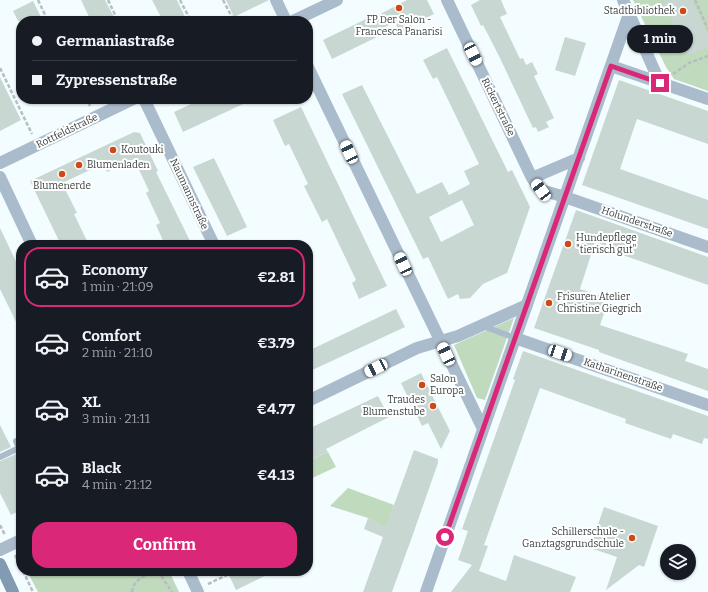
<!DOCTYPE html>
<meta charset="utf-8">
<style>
:root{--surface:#171b24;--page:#242831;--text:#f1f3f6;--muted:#9ea1a6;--line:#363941;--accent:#db2777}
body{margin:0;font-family:Bitter,serif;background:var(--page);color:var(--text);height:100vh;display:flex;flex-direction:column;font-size:15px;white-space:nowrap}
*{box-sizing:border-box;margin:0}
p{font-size:13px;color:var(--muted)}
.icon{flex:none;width:22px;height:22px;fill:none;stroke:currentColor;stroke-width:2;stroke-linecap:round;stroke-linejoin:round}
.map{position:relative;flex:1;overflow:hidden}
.details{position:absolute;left:16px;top:240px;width:297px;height:336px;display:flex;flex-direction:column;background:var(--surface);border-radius:16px;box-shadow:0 1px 3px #0004}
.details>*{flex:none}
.banner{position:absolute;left:16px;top:16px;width:297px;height:88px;border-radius:16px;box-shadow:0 1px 3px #0004;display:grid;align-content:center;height:88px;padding:0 16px;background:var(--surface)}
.tools{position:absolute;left:660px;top:544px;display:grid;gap:8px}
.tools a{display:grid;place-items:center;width:36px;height:36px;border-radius:50%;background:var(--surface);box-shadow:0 1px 3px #0004;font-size:20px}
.end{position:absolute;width:18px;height:18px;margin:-9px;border:5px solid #db2777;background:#fff;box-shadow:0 0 0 2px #fff}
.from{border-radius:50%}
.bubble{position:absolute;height:28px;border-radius:14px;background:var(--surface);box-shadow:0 1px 3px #0004;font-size:13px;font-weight:700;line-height:28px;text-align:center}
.car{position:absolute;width:12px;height:24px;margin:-12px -6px;border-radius:5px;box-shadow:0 0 3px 1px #0007;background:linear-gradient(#fff 24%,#345 0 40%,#fff 0 76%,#345 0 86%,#fff 0)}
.banner b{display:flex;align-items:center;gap:14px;height:38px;font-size:15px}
.banner b+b{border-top:1px solid var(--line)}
.banner i{width:10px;height:10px;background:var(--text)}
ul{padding:7px 0 0;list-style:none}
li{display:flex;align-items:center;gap:12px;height:60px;margin:0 8px 6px;padding:0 8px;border:2px solid transparent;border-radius:16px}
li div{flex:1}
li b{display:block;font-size:15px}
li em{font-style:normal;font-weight:700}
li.on{border-color:var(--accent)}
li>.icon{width:36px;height:36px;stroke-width:1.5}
.primary-button{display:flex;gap:8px;margin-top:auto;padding:8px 16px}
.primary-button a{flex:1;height:46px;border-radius:16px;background:var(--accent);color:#fff;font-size:16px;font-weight:700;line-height:46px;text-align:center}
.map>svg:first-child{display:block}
.green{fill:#c0dabd}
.building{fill:#c8d7d2;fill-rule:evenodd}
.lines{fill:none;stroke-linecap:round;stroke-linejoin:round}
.path{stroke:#b6bec0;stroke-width:2.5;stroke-dasharray:4 2;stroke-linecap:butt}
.lane{stroke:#aabbcb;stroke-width:6}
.street{stroke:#aabbcb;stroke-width:12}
.secondary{stroke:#829bb3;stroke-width:12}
.route{stroke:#db2777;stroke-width:5}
.poi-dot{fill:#cf4817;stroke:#fff;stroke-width:1.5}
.labels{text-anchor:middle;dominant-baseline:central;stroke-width:4;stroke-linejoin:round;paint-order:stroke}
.poi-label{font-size:10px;fill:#383e3f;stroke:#fff;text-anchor:start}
.street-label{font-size:10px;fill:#383e3f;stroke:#fff}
</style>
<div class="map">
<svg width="708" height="592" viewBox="0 0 708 592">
<rect width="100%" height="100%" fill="#f3fdff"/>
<!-- green -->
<path class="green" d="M633,0H708V91L674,79L666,67Z
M514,318L485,400L477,398L454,345Z
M328,452L336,467L308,480V461Z
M348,488L394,505L386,528L368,518L330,506Z
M27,571H169L179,592H38Z"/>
<!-- building -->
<path class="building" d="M81,0H105L116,21H91Z
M152,0H177L187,21H163Z
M226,0H269L234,17Z
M407,0H427L434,14L411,25L412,27L400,33L395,22L375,32L377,37L332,59L323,40L368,18L369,20Z
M480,0H501L507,14L500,17L520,59L523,58L526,65L532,62L538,74L534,76L554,118L546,122L549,127L538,132L536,127L533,128L498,54L483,25L481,26L471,5Z
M663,0H692L708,35V47L688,55Z
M33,1L43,21H18L13,11Z
M565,37L586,43L575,76L555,70Z
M447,48L508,172L512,170L530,207L507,273L483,284L470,298L460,299L458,294L448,299L428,257L423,259L342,94L362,85L417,194L442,182L449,195L470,184L464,171L479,164L437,77L433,79L423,60ZM462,200L474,225L441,242L429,217Z
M0,77L21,120L0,131Z
M619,80L708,111V144L637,119L620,169L708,200V229L582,185Z
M202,99H254L183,132L174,112Z
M301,107L387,286L359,299L352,283L356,280L327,219L322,222L304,186L308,184L289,144L285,146L273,120Z
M134,132L140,133L158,171L156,172L192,245H165L156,225L160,223L146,193L149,191L134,159L107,172L103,164L62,183L77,213L74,214L89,245H61L30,181Z
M214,158L247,227L227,236L193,167Z
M576,210L708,257V285L617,253L618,250L595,242L580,289L609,299L600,325L688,354L685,361L708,369V391L599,352V350L534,328Z
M0,228L21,272V332L0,289Z
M396,309L405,327L308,372V351Z
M523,351L708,416V439L704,438L702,444L673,434L671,439L625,423L626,419L540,388L484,545L488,546L479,571L506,581L514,555L576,577L570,592H451L472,565L458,560L468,531L462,529L515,380L513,379Z
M421,373L450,431L441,449L428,423L422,426L401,383Z
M378,396L389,417L326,449L328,452L308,461V429Z
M0,425L11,447L0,452Z
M414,450L438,459V463L412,537L392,592H363L383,537L364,529L368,518L386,527Z
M21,452V510L11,515L0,493V461Z
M604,507L658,526L644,567L639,565L606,590L617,557L590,548Z
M227,571H275L236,590Z"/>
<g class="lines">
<!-- path -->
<path class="path" d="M38,0L48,21
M108,0L118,21
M180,0L191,21
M223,0L234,21
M695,0L708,29
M0,68L32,134
M673,74L689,63L708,56
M86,99L90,106
M0,525L5,535
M15,555L21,568
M23,571L33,592
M158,571L172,592
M208,584L229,574
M132,592C134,578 146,575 158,571"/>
<!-- lane -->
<path class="lane" d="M483,326L515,338
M0,457L19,448L16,441"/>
<!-- street -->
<path class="street" d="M276,0L286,21
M447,0L532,178L541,190L565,197L708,247
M623,0L660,83
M293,21L337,0
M611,66L708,99
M308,67L483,429
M144,99L214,245
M0,163L133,99
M0,177L32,245
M532,178L579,158
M515,338L708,405
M308,401L417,348L458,336L527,305
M0,550L21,540
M188,571L198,592
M426,592L629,14"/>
<!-- secondary -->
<path class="secondary" d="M0,564L13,592"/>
</g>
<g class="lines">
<!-- route -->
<path class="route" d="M445,537L611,66L660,83"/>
</g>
<!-- markers -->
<g class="poi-dot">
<circle cx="399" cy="8" r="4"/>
<circle cx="683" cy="11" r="4"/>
<circle cx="113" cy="150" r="4"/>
<circle cx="79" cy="165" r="4"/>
<circle cx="62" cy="174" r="4"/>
<circle cx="568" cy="244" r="4"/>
<circle cx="549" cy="303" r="4"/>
<circle cx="422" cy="385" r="4"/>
<circle cx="433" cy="406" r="4"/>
<circle cx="632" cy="538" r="4"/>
</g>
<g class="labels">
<!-- poi labels -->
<g class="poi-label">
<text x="675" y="11" text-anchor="end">Stadtbibliothek</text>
<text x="399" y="20" text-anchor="middle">FP Der Salon -<tspan x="399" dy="12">Francesca Panarisi</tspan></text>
<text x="121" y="150">Koutouki</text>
<text x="87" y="165">Blumenladen</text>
<text x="62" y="186" text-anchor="middle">Blumenerde</text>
<text x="576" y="238">Hundepflege<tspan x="576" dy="12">"tierisch gut"</tspan></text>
<text x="557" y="297">Frisuren Atelier<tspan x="557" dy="12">Christine Giegrich</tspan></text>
<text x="430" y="379">Salon<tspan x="430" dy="12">Europa</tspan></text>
<text x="425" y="400" text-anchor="end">Traudes<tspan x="425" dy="12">Blumenstube</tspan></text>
<text x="624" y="532" text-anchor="end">Schillerschule -<tspan x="624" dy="12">Ganztagsgrundschule</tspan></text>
</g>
<!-- street labels -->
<g class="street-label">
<text transform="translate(498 107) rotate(64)">Rickertstraße</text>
<text transform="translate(67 131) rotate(-26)">Rottfeldstraße</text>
<text transform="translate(189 194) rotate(65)">Naumannstraße</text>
<text transform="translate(637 222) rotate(19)">Holunderstraße</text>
<text transform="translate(623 375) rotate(19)">Katharinenstraße</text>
</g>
</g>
</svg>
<div class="tools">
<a><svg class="icon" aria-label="layers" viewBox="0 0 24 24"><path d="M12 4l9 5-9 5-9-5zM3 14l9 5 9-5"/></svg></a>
</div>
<i class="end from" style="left:445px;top:537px"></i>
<i class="end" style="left:660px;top:83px"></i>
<div class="bubble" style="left:627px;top:25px;width:66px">1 min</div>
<i class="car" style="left:473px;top:54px;rotate:154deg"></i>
<i class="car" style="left:349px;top:152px;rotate:335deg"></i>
<i class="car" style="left:541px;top:190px;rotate:323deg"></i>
<i class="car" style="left:403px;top:264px;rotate:335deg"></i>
<i class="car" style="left:560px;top:353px;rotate:109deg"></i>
<i class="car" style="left:446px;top:354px;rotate:335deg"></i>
<i class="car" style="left:376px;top:368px;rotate:244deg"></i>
<div class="banner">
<b><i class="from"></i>Germaniastraße</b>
<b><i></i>Zypressenstraße</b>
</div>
<section class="details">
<ul>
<li class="on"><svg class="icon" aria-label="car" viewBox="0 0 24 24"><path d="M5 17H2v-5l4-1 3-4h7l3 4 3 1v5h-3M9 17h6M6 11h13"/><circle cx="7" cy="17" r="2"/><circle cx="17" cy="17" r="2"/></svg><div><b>Economy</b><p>1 min · 21:09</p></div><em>€2.81</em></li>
<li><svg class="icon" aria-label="car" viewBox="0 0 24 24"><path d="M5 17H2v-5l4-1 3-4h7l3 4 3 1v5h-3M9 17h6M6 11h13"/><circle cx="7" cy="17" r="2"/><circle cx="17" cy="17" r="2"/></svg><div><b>Comfort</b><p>2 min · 21:10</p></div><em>€3.79</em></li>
<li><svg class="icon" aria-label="car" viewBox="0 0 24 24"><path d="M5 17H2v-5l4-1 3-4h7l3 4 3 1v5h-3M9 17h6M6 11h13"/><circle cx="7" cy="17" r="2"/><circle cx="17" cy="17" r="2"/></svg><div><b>XL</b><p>3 min · 21:11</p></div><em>€4.77</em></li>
<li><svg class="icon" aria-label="car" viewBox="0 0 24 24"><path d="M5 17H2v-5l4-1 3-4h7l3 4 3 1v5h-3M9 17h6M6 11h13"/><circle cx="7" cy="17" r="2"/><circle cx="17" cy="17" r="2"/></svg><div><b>Black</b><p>4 min · 21:12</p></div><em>€4.13</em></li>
</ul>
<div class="primary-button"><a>Confirm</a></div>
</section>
</div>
